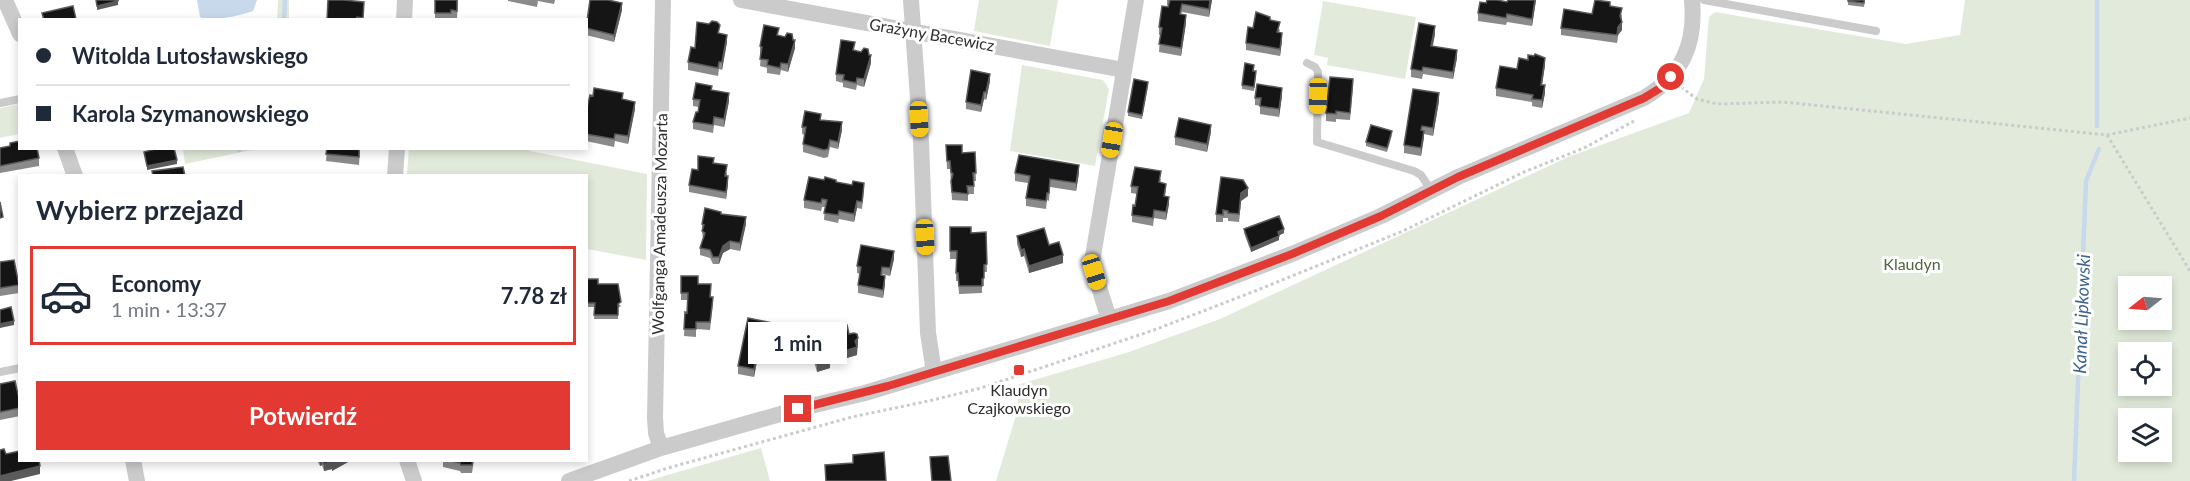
<!DOCTYPE html>
<html lang="pl">
<meta charset="utf-8">
<style>
:root{--surface:#fff;--page:#f6f6f7;--text:#1f2937;--muted:#747a83;--line:#e0e1e3;--accent:#e23932}
body{margin:0;font-family:Lato,sans-serif;background:var(--page);color:var(--text);height:100vh;display:flex;flex-direction:column;font-size:22px;white-space:nowrap}
*{box-sizing:border-box;margin:0}
p{font-size:20px;color:var(--muted)}
.icon{flex:none;width:33px;height:33px;fill:none;stroke:currentColor;stroke-width:2;stroke-linecap:round;stroke-linejoin:round}
.map{position:relative;flex:1;overflow:hidden}
.side{position:absolute;left:18px;top:174px;width:570px;height:288px;display:flex;flex-direction:column;background:var(--surface);border-radius:0px;box-shadow:0 3px 9px #0003}
.side>*{flex:none}
.guide{position:absolute;left:18px;top:18px;width:570px;height:132px;border-radius:0px;box-shadow:0 3px 9px #0003;display:grid;align-content:center;height:132px;padding:0 18px;background:var(--surface)}
.needle{width:39px;rotate:253deg}
.controls{position:absolute;left:2118px;top:276px;display:grid;gap:12px}
.controls a{display:grid;place-items:center;width:54px;height:54px;border-radius:0px;background:var(--surface);box-shadow:0 3px 9px #0003;font-size:30px}
.end{position:absolute;width:27px;height:27px;margin:-14px;border:8px solid #e23932;background:#fff;box-shadow:0 0 0 3px #fff}
.from{border-radius:50%}
.bubble{position:absolute;height:42px;border-radius:0px;background:var(--surface);box-shadow:0 3px 9px #0003;font-size:20px;font-weight:700;line-height:42px;text-align:center}
.car{position:absolute;width:18px;height:36px;margin:-18px -9px;border-radius:8px;box-shadow:0 0 4px 2px #0007;background:linear-gradient(#f5c518 24%,#345 0 40%,#f5c518 0 76%,#345 0 86%,#f5c518 0)}
.guide b{display:flex;align-items:center;gap:21px;height:57px;font-size:22px}
.guide b+b{border-top:2px solid var(--line)}
.guide i{width:15px;height:15px;background:var(--text)}
ul{padding:0;list-style:none}
li{display:flex;align-items:center;gap:18px;height:99px;margin:0 12px 9px;padding:0 6px;border:3px solid transparent;border-radius:0px}
li div{flex:1}
li b{display:block;font-size:22px}
li em{font-style:normal;font-weight:700}
li.current{border-color:var(--accent)}
li>.icon{width:54px;height:54px;stroke-width:1.5}
h2{padding:0 18px;font-size:27px;line-height:72px}
.action{display:flex;gap:12px;margin-top:auto;padding:12px 18px}
.action a{flex:1;height:69px;border-radius:0px;background:var(--accent);color:#fff;font-size:24px;font-weight:700;line-height:69px;text-align:center}
.map>svg:first-child{display:block}
.green{fill:#e2ebdb;fill-rule:evenodd}
.water{fill:#c7d9eb}
.lines{fill:none;stroke-linecap:round;stroke-linejoin:round}
.stream{stroke:#c7d9eb;stroke-width:4.5}
.path{stroke:#cbcbcb;stroke-width:3;stroke-dasharray:3 3;stroke-linecap:butt}
.service{stroke:#cbcbcb;stroke-width:8}
.minor{stroke:#cbcbcb;stroke-width:16}
.wall{fill:#8a8a8a}
.shaded-wall{fill:#5b5b5b}
.building{fill:#151515;stroke:#5b5b5b;stroke-width:1.5}
.route{stroke:#e23932;stroke-width:8}
.poi-dot{fill:#e23932;stroke:#fff;stroke-width:2}
.labels{text-anchor:middle;dominant-baseline:central;stroke-width:6;stroke-linejoin:round;paint-order:stroke}
.street-label{font-size:16px;fill:#2e2e2e;stroke:#fff}
.park-label{font-size:16px;fill:#4c683c;stroke:#fff}
.poi-label{font-size:16px;fill:#2e2e2e;stroke:#fff}
.water-label{font-size:18px;font-style:italic;fill:#3d658e;stroke:#fff}
</style>
<div class="map">
<svg width="2190" height="481" viewBox="0 0 2190 481">
<rect width="100%" height="100%" fill="#fff"/>
<!-- green -->
<path class="green" d="M278,0H289V19H277Z
M979,0H1058L1050,46L974,31Z
M1965,0H2190V481H996L1018,409L1017,385L1129,352L1220,319L1568,157L1689,113L1704,79L1709,17L1715,12L1906,44L1960,35ZM2128,286H2162V320H2128ZM2128,352H2162V386H2128ZM2128,418H2162V452H2128Z
M1323,1L1416,17L1405,79L1327,65L1328,58L1314,55Z
M1022,65L1103,80L1109,89L1095,166L1010,151Z
M19,104V134L0,138V108Z
M409,148L529,149L530,151L647,174L646,260L587,249L586,176L407,175Z
M183,149V148L256,149L185,164Z
M761,448L770,481H647Z"/>
<!-- water -->
<path class="water" d="M197,0H257L253,11C242,15 210,23 200,17Z"/>
<g class="lines">
<!-- stream -->
<path class="stream" d="M2097,0V126
M284,20L285,0
M239,150V148
M2074,481L2086,181L2099,149"/>
<!-- path -->
<path class="path" d="M1681,87L1697,99L1717,104L1783,102L2107,135L2190,118
M2107,135L2190,271
M629,481L668,468L852,417L933,400L981,388L1154,330L1255,291L1403,231L1524,172L1584,148L1634,121"/>
<!-- service -->
<path class="service" d="M1704,0L1876,31
M1307,63L1315,67L1318,72L1317,142L1414,171L1421,175L1431,190
M0,103L20,99
M0,372L20,368"/>
<!-- minor -->
<path class="minor" d="M5,0L20,34
M741,0L1124,70
M911,0L921,141L928,333L934,372
M404,20L405,0
M65,148L75,176
M395,176L397,148
M1109,319L1092,265L1093,256L1136,0
M661,448L656,433L655,418L663,0
M133,460L137,481
M407,460L414,481
M569,481L661,448L798,409L865,393L1169,301L1292,254L1381,216L1458,177L1644,98C1682,75 1696,45 1692,0"/>
</g>
<!-- wall -->
<path class="wall" d="M435,0H458L457,18H451V20H435Z
M508,0H555L554,4L538,1L537,7L508,1Z
M1167,0H1212L1209,17L1182,12L1181,14L1186,23L1181,56L1159,52L1160,35H1159V27L1168,7L1169,6L1167,5Z
M1508,0H1536L1532,26L1507,22L1506,25L1478,21V13L1486,3L1507,2Z
M1848,0H1865L1864,7L1848,5Z
M1610,6L1622,15V30L1618,35L1617,43L1561,35V28Z
M622,10L614,42L586,35V26Z
M1270,20L1280,30L1279,32L1282,40L1280,56L1246,50V43L1253,28Z
M720,33L727,42L722,70L719,69L718,76L688,70V62L695,48Z
M1435,34L1433,46L1457,58L1453,79L1423,74L1422,79L1411,77V69Z
M779,36L793,40L795,48L788,72L781,70L780,75L767,73V68L760,66L761,54H760V46Z
M855,50L869,55L871,63L864,87L857,85L856,90L843,87V83L836,81V74Z
M1545,65L1542,85L1545,93L1542,108L1532,106V102L1496,96V88L1517,69Z
M1254,71L1256,75L1254,91L1242,89V85Z
M990,81L986,100L984,99L981,112L966,109V102Z
M1148,86L1142,119L1128,116V112Z
M1353,87L1350,120L1336,119V122L1326,121V113Z
M712,90L729,101L724,127L714,125L713,133L693,129V122L698,112L699,107L693,106V99Z
M1282,96L1279,117L1260,114V106L1255,105V98Z
M623,99L635,109L628,144L615,141L614,147L586,141V112Z
M1439,101L1433,136L1424,134L1421,156L1404,153V145Z
M821,120L842,130L838,149L830,147L828,157L824,158L803,152V144L805,135L802,134V127Z
M1211,132L1207,152L1175,145V137Z
M1392,135L1387,152L1366,146V142Z
M10,143L39,158V166L0,173V148L10,146Z
M946,145L962,153L975,152L976,181H974V194H968V201L952,200L950,169H947Z
M327,148H365V150H360L359,165L326,161Z
M714,163L727,173V176L728,184L726,199L689,192V185L698,170Z
M1015,173H1079L1076,191L1050,187L1049,201L1047,200L1046,209L1026,206V198L1028,183L1015,181Z
M1161,179L1160,183L1166,191L1165,196L1169,204L1166,220L1154,218L1153,226L1132,222V215L1135,206L1137,194L1131,193V186Z
M836,182L864,191L862,209L857,208L854,222L839,219L838,223L824,220L825,207H822L821,211L804,208V200Z
M1248,196L1241,201L1239,222L1228,221V218H1223V222H1216V214Z
M721,214L746,224L740,251L730,249L723,253L719,264H713L710,258L700,255V248L703,239L702,232V224Z
M950,227L971,233L986,232L987,272H984V286H982V293L959,294L958,281H956V259H950Z
M1244,229L1284,233L1279,235V240L1251,252L1244,233Z
M1017,236L1049,245L1063,263L1029,273L1024,256L1021,257L1017,244Z
M894,259L890,276L882,274L885,284L883,298L858,293V285L860,274L857,273V266Z
M0,262L19,285V293L0,296Z
M681,276L698,284L711,297L713,304L710,330L696,329V337L684,336L685,312L687,313L688,300H681Z
M586,279L598,284L621,306L618,308V319H594L595,307H586Z
M782,332L776,364L757,361L754,377L738,374V366Z
M822,333L849,334L858,345L857,355L830,363V368L817,372L813,358V350L824,347L822,340Z
M0,384L20,403V416L0,420Z
M317,460H348V462L332,471V469L324,471L322,465L320,466Z
M443,460H474L472,473H461L460,471L443,467Z"/>
<!-- shaded-wall -->
<path class="shaded-wall" d="M1210,0H1212L1209,17V9Z
M1535,0H1536L1532,26V19Z
M118,1V5L97,10V6Z
M622,3V10L614,42V35Z
M1186,15V23L1181,56V48Z
M1622,22V30L1618,35L1617,43L1618,27Z
M1435,26V34L1431,53V46Z
M1282,33V40L1280,56V49Z
M727,35V42L722,70V62Z
M795,40V48L788,72V64Z
M1457,50V58L1453,79V72Z
M871,55V63L864,87V79Z
M1545,58V65L1541,92V85Z
M990,74V81L986,100V92Z
M1545,85V93L1542,108V100Z
M1282,88V96L1279,117V109Z
M984,92V99L981,112V105Z
M729,93V101L724,127V119Z
M1439,93V101L1433,136V128Z
M635,102V109L628,144V136Z
M842,122V130L838,149V142Z
M1211,125V132L1207,152V144Z
M1424,131V138L1421,156V148Z
M177,160V164L147,170V166Z
M1079,165V173L1076,191V183Z
M728,176V184L726,199V192Z
M1248,188V196L1241,201L1239,222L1241,193Z
M1169,197V204L1166,220V212Z
M857,201V208L854,222V214Z
M746,217V224L740,251V243Z
M1284,229V233L1278,236V232Z
M1279,236V240L1251,252V248Z
M730,241V249L723,253L719,264V257L723,246Z
M1024,249V256L1021,257V250Z
M894,251V259L890,276V268Z
M1063,255V263L1029,273V266Z
M885,276V284L883,298V290Z
M14,321V325L0,328V324Z
M782,325V332L776,364V357Z
M858,338V345L856,347H857V355L830,363V368L817,372V364L829,356L855,341Z
M757,353V361L754,377V369Z
M320,460H322V465L320,466Z
M338,460H348V462L332,471V463Z
M332,461V469L324,471V464Z
M40,466V474L11,481H0V476Z"/>
<!-- building -->
<path class="building" d="M96,0H118V1L97,6Z
M328,0H344L364,2L363,18L357,17L356,20H327Z
M435,0H457V11L451,10V13H435Z
M590,0H608L622,3L614,35L586,28Z
M1170,0H1210L1209,9L1182,4L1180,14L1186,15L1181,48L1159,44L1162,28L1159,27L1162,6L1168,7Z
M1487,0H1497L1507,2L1508,0H1535L1532,19L1507,14L1506,18L1478,13L1480,2L1486,3Z
M1595,0L1610,2V6L1622,8L1620,16L1622,22L1618,27L1617,35L1561,28L1564,9L1592,14Z
M1848,0H1864V3L1848,1Z
M73,6L76,19L44,20L42,13Z
M1256,12L1270,17V20L1280,22L1277,32L1282,33L1280,49L1246,43L1248,27L1253,28Z
M712,21L717,22L720,25L718,33L727,35L722,62H719L718,68L688,62L691,47L695,48L697,22L709,24Z
M1419,23L1435,26L1431,46L1457,50L1453,72L1423,67L1422,71L1411,69Z
M764,25L779,28L777,35L785,37L787,33L792,34L793,40H795L788,64L781,63L780,68L767,65L768,60L760,59L762,47L760,46Z
M841,40L855,42L853,50L861,52L864,48L868,49L869,55H871L864,79L857,78L856,83L843,80L844,75L836,74Z
M1535,54L1545,58L1541,85H1545L1542,100L1532,99L1533,95L1496,88L1500,66L1517,69L1519,58L1528,60V55L1534,56Z
M1245,63L1254,65L1253,71H1256L1254,87L1242,85Z
M971,70L990,74L986,92H984L981,105L966,102Z
M1330,77L1353,79L1350,113L1336,111V114L1326,113Z
M1134,79L1148,82L1142,115L1128,112Z
M696,83L712,86L711,90L729,93L724,119L714,117L713,125L693,122L696,112H698L700,100L693,99Z
M1257,84L1282,88L1279,109L1260,106L1261,98H1255Z
M594,88L623,93L622,99L635,102L628,136L615,134L614,139L586,134V112L590,95L593,96Z
M1413,89L1439,93L1433,128L1422,126L1421,130L1424,131L1421,148L1404,145Z
M805,111L821,114L820,120L842,122L838,142L830,140L828,149L824,150L803,144L806,127H802Z
M1179,118L1211,125L1207,144L1175,137Z
M1371,125L1392,131L1387,148L1366,142Z
M20,141V148H37L39,158L0,166V148L10,146V143Z
M946,145H962V153L975,152L976,173H973L974,186H967L968,194L952,192L951,181L953,174L951,172L950,161H947Z
M159,148H174L177,160L147,166L144,152Z
M327,148H359V157L326,154Z
M1019,155L1079,165L1076,183L1050,179L1049,193H1047L1046,201L1026,198L1030,176L1015,173Z
M698,156L714,158L713,163L727,165L725,176H728L726,192L689,185L692,169L698,170Z
M183,167L185,176H153L152,171Z
M1135,167L1161,171L1159,182L1166,184L1164,196L1169,197L1166,212L1154,210L1153,218L1132,215L1133,205L1135,206L1138,187L1131,186Z
M809,177L824,180L825,177L836,180V182L852,185L853,181L864,183L862,202L857,201L854,214L839,211L838,215L824,213L827,200L822,199L821,203L804,200Z
M1221,177L1243,180L1248,188L1241,193L1239,214L1228,213V211L1223,210V215L1216,214Z
M0,202L3,217L0,218Z
M705,208L721,212V214L746,217L740,243L730,241L723,246L719,257H713L710,250L700,248L705,233L702,231L704,225L702,224Z
M1279,216L1284,229L1278,232L1279,236L1251,248L1244,229Z
M950,227H971V233L986,232L987,264L984,265V278L982,279V286H959L958,273H956L957,251H950Z
M1044,228L1049,245L1059,242L1063,255L1029,266L1024,249L1021,250L1017,236Z
M861,245L894,251L890,268L882,267L881,275L885,276L883,290L858,285L861,267L857,266Z
M14,260L19,285L0,288V262Z
M681,276H698V284H711L710,297H713L710,322H696V329H684L685,312L687,313L688,293H681Z
M586,279H598V284H618L621,302L618,304V315H594L595,303H586Z
M11,307L14,321L0,324V310Z
M748,318L782,325L776,357L757,353L754,369L738,366Z
M847,325L849,334L854,333L857,334L858,338L855,341L857,347L829,356L830,360L817,364L813,350L826,346L822,333Z
M15,381L20,403V408L0,412V384Z
M4,449L6,454L20,451V460H39L40,466L0,476V450Z
M884,452L886,481H826L825,465L853,463V455Z
M948,456L951,481H932L930,457Z
M323,460H338L332,463V461L324,464Z
M448,460H473L472,465H461L460,463Z"/>
<g class="lines">
<!-- route -->
<path class="route" d="M798,409L888,386L1169,301L1292,254L1381,216L1458,177L1644,98L1662,87L1671,77"/>
</g>
<!-- markers -->
<rect class="poi-dot" x="1013" y="364" width="12" height="12" rx="3"/>
<g class="labels">
<!-- street labels -->
<g class="street-label">
<text transform="translate(932 34) rotate(10)">Grażyny Bacewicz</text>
<text transform="translate(659 224) rotate(-89)">Wolfganga Amadeusza Mozarta</text>
</g>
<!-- park labels -->
<g class="park-label">
<text x="1912" y="263">Klaudyn</text>
</g>
<!-- poi labels -->
<g class="poi-label">
<text x="1019" y="389">Klaudyn<tspan x="1019" dy="18">Czajkowskiego</tspan></text>
</g>
<!-- water labels -->
<g class="water-label">
<text transform="translate(2081 314) rotate(-88)">Kanał Lipkowski</text>
</g>
</g>
</svg>
<div class="controls">
<a><svg class="needle" viewBox="-14 -14 28 28"><path d="M0-13l5 13h-10z" fill="#e53935"/><path d="M0 13l5-13h-10z" fill="#747a83"/></svg></a>
<a><svg class="icon" aria-label="locate" viewBox="0 0 24 24"><circle cx="12" cy="12" r="6"/><path d="M12 2v4M12 18v4M2 12h4M18 12h4"/></svg></a>
<a><svg class="icon" aria-label="layers" viewBox="0 0 24 24"><path d="M12 4l9 5-9 5-9-5zM3 14l9 5 9-5"/></svg></a>
</div>
<i class="end from" style="left:1671px;top:77px"></i>
<i class="end" style="left:798px;top:409px"></i>
<div class="bubble" style="left:748px;top:322px;width:99px">1 min</div>
<i class="car" style="left:1318px;top:96px;rotate:181deg"></i>
<i class="car" style="left:919px;top:119px;rotate:177deg"></i>
<i class="car" style="left:1112px;top:140px;rotate:190deg"></i>
<i class="car" style="left:925px;top:237px;rotate:177deg"></i>
<i class="car" style="left:1094px;top:272px;rotate:163deg"></i>
<div class="guide">
<b><i class="from"></i>Witolda Lutosławskiego</b>
<b><i></i>Karola Szymanowskiego</b>
</div>
<section class="side">
<h2>Wybierz przejazd</h2>
<ul>
<li class="current"><svg class="icon" aria-label="car" viewBox="0 0 24 24"><path d="M5 17H2v-5l4-1 3-4h7l3 4 3 1v5h-3M9 17h6M6 11h13"/><circle cx="7" cy="17" r="2"/><circle cx="17" cy="17" r="2"/></svg><div><b>Economy</b><p>1 min · 13:37</p></div><em>7.78 zł</em></li>
</ul>
<div class="action"><a>Potwierdź</a></div>
</section>
</div>
